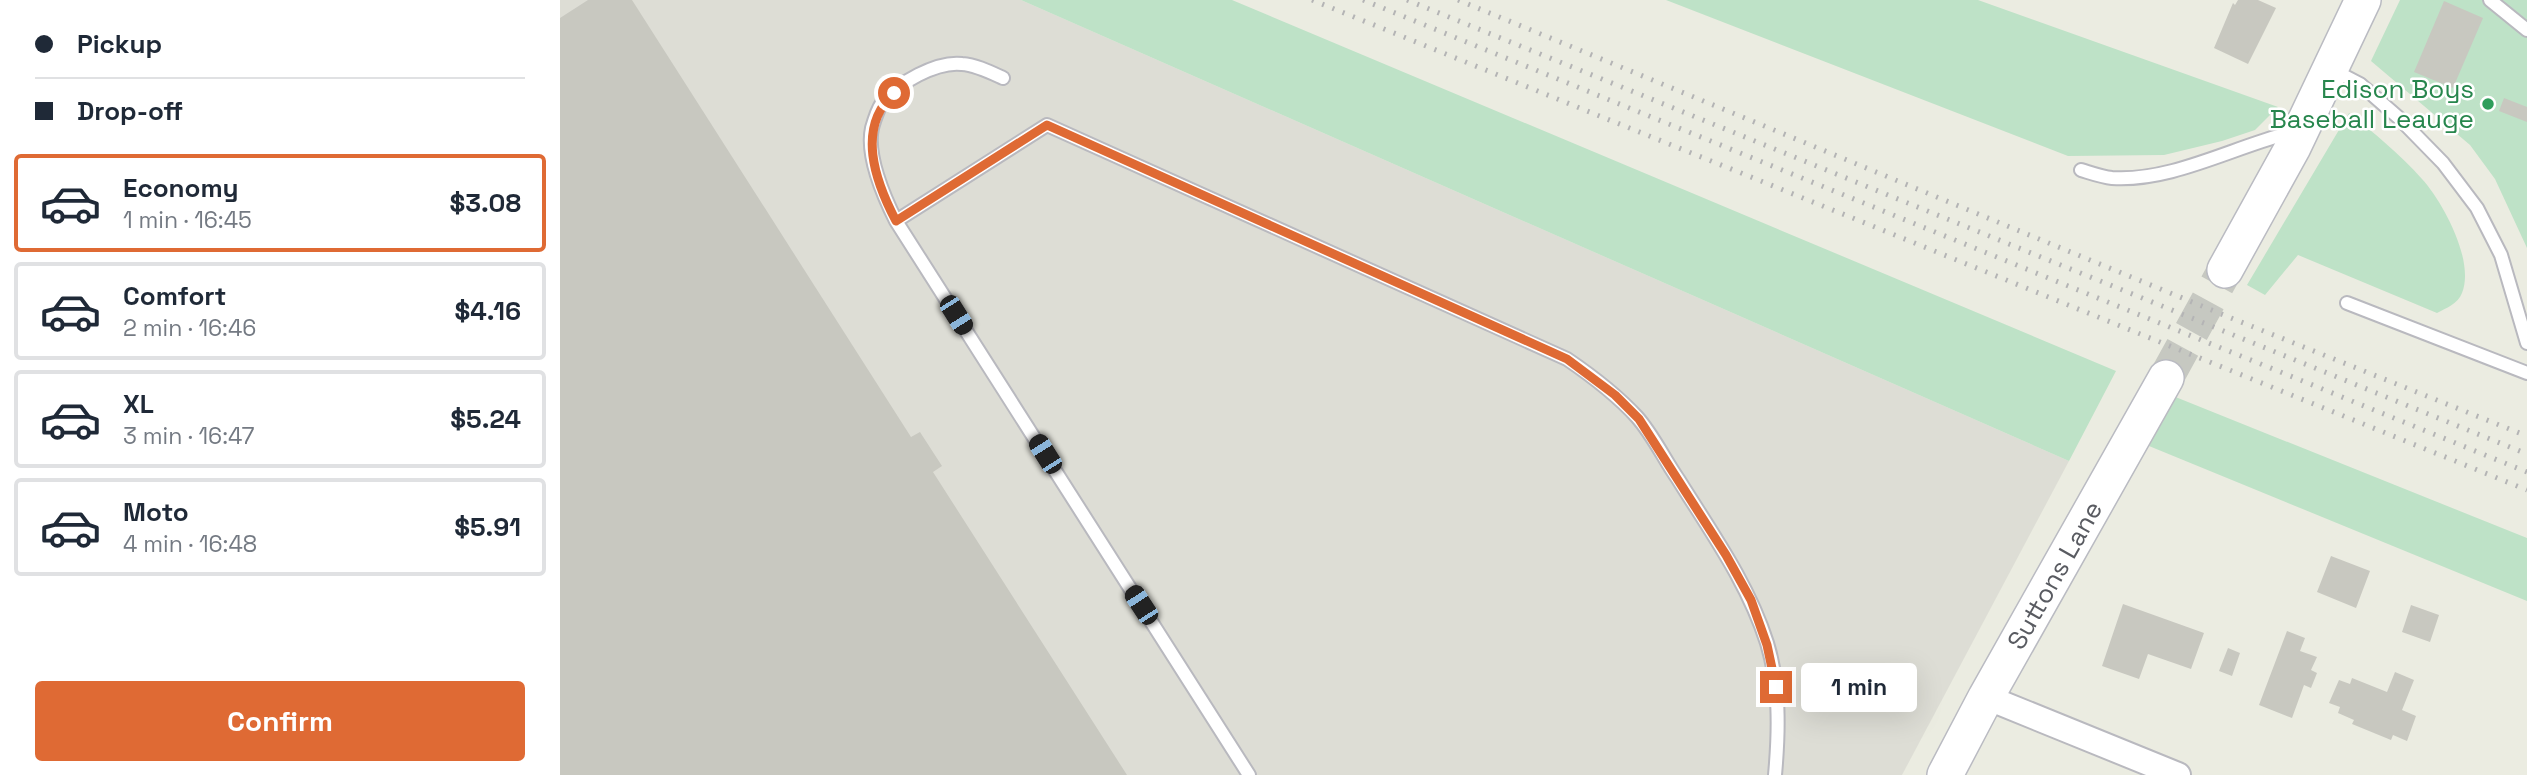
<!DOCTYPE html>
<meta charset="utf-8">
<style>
:root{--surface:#fff;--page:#f6f6f7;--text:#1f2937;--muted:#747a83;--line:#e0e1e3;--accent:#df6a34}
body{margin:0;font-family:"Space Grotesk",sans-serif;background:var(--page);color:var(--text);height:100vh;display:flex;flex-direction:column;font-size:26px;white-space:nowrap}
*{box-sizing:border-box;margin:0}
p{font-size:23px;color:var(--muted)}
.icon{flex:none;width:38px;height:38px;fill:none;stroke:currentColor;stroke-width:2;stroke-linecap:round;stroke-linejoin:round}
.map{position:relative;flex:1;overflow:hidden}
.drawer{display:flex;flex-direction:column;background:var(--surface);width:560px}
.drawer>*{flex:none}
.guide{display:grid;align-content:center;height:154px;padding:0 35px;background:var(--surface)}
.end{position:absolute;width:32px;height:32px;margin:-16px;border:9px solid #df6a34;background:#fff;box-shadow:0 0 0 4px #fff}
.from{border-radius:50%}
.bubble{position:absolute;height:49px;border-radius:7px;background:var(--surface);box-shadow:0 7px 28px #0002;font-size:23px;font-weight:600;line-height:49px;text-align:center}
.car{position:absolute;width:21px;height:42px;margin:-21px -10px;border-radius:9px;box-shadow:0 0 5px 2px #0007;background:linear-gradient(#222 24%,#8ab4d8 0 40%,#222 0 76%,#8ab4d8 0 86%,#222 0)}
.guide b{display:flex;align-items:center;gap:24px;height:66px;font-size:26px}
.guide b+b{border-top:2px solid var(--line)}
.guide i{width:18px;height:18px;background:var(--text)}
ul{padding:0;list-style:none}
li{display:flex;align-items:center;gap:21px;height:98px;margin:0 14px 10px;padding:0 21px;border:4px solid var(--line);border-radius:7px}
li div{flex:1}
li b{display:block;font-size:26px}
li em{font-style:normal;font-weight:600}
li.selected{border-color:var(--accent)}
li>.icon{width:63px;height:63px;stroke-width:1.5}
.button{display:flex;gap:14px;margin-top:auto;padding:14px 35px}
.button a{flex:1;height:80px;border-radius:7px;background:var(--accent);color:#fff;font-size:28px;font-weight:600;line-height:80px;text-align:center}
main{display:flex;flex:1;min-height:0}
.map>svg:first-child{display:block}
.industrial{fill:#ddddd5}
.green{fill:#bee2c7}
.building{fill:#c8c8c0}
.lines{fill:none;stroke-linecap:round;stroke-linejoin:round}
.secondary-tunnel{stroke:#c6c8c1;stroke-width:35;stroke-dasharray:35 18;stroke-linecap:butt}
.lane-casing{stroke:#b9b9bf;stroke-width:16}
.street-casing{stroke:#b9b9bf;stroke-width:28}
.secondary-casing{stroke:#babbc2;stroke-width:38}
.lane{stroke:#fff;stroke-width:12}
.street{stroke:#fff;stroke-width:24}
.secondary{stroke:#fff;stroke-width:35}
.rail{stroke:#b4b4b5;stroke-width:5;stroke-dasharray:2 9;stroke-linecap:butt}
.route{stroke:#df6a34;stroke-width:9}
.leisure-dot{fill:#2e9e5b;stroke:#fff;stroke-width:2.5}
.labels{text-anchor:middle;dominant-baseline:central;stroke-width:5;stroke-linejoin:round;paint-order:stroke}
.leisure-label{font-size:26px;fill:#27864d;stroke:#fff;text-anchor:end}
.street-label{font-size:26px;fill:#595b61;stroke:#fff}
</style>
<main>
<section class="drawer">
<div class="guide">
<b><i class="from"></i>Pickup</b>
<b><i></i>Drop-off</b>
</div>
<ul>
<li class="selected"><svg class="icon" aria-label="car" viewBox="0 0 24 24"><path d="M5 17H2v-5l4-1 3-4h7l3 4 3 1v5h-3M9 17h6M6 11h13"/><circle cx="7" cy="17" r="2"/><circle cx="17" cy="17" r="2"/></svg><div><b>Economy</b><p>1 min · 16:45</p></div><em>$3.08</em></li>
<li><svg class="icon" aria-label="car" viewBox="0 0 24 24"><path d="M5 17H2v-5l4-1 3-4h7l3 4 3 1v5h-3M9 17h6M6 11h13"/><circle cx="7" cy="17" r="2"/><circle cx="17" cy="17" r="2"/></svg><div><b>Comfort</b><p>2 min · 16:46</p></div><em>$4.16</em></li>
<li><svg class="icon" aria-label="car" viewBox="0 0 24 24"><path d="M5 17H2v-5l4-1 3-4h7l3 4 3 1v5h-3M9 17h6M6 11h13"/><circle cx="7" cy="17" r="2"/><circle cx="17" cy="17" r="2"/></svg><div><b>XL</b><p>3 min · 16:47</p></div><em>$5.24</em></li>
<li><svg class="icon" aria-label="car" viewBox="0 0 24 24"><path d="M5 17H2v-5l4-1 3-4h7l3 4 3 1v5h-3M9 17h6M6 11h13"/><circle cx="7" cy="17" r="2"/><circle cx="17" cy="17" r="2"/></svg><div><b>Moto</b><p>4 min · 16:48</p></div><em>$5.91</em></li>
</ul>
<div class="button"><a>Confirm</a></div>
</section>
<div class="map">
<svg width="1967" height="775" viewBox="0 0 1967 775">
<rect width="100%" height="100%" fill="#ebece1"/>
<!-- industrial -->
<path class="industrial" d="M0,0H461L1509,461L1342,775H0Z"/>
<!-- green -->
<path class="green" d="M461,0H672L1556,371L1509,461Z
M1106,0H1418L1718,107L1695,130L1662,141L1604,155L1508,156Z
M1840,0H1967V248L1935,179L1910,145L1811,61Z
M1789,113C1814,133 1840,154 1862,179C1883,202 1915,261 1902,293C1898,304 1886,308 1877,313L1738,255L1705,295L1687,285Z
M1613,396L1967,538V601L1589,446Z"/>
<!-- building -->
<path class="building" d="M28,0H72L351,437L360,432L382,466L373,472L567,775H0V18Z
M1678,0H1698L1716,8L1688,64L1654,48L1673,3L1675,5Z
M1884,1L1923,18L1893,88L1854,72Z
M1944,98L1967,107V122L1939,111Z
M1771,556L1810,571L1796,608L1757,592Z
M1563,604L1644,633L1631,669L1588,654L1579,679L1542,666Z
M1851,605L1879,615L1870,642L1842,632Z
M1727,631L1745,638L1740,651L1757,657L1751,670L1757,673L1751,688L1744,685L1732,718L1699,705Z
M1668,648L1680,653L1672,676L1659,671Z
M1835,672L1854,680L1842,710L1856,716L1847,741L1833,735L1831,740L1792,724L1794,720L1778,713L1780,707L1769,703L1779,680L1790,684L1792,678L1827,692Z"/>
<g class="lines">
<!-- secondary-tunnel -->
<path class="secondary-tunnel" d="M1606,378L1665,270"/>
<!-- lane casing -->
<g class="lane-casing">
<path id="lane" d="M1930,0L1967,30
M1771,69L1800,84L1839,118L1883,163L1917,208L1941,255L1967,343
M1521,170C1531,173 1542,177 1552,178C1612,182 1675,146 1733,132
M336,221C324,197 306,155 312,128C314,121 318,109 322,103C337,83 377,61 402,64C416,65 430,72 443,78
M1787,303L1967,373
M689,775L336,221L487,125L1007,359C1032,376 1056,394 1077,417C1093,435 1104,459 1118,479C1151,532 1188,583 1207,643C1220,685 1219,731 1215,775"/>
</g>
<!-- street casing -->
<g class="street-casing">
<path id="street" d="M1426,697L1618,775"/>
</g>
<!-- secondary casing -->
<g class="secondary-casing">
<g id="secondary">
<path d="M1665,270L1733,147L1803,0"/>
<path id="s1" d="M1385,775L1426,697L1606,378"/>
</g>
</g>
<!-- lane -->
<use href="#lane" class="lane"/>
<!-- street -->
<use href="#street" class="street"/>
<!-- secondary -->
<use href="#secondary" class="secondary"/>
<!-- rail -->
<path class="rail" d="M752,0L1967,490
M803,0L1967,472
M847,0L1967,454
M898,0L1671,318L1967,436"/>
</g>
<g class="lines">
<!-- route -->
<path class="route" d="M334,93C296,128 315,181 336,221L487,125L1007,359L1055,395L1079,419L1166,555L1191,600L1207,645L1216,687"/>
</g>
<!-- markers -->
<circle class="leisure-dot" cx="1928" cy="104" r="7"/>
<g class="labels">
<!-- leisure labels -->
<g class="leisure-label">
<text x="1914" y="89">Edison Boys<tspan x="1914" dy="30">Baseball Leauge</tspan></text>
</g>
<!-- street labels -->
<g class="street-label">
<text stroke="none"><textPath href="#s1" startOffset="228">Suttons Lane</textPath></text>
</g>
</g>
</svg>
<i class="end from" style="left:334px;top:93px"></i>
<i class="end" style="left:1216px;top:687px"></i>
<div class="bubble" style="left:1241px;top:663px;width:116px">1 min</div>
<i class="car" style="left:396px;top:315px;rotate:148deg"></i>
<i class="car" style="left:485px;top:454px;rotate:328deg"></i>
<i class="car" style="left:581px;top:605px;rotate:327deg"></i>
</div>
</main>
